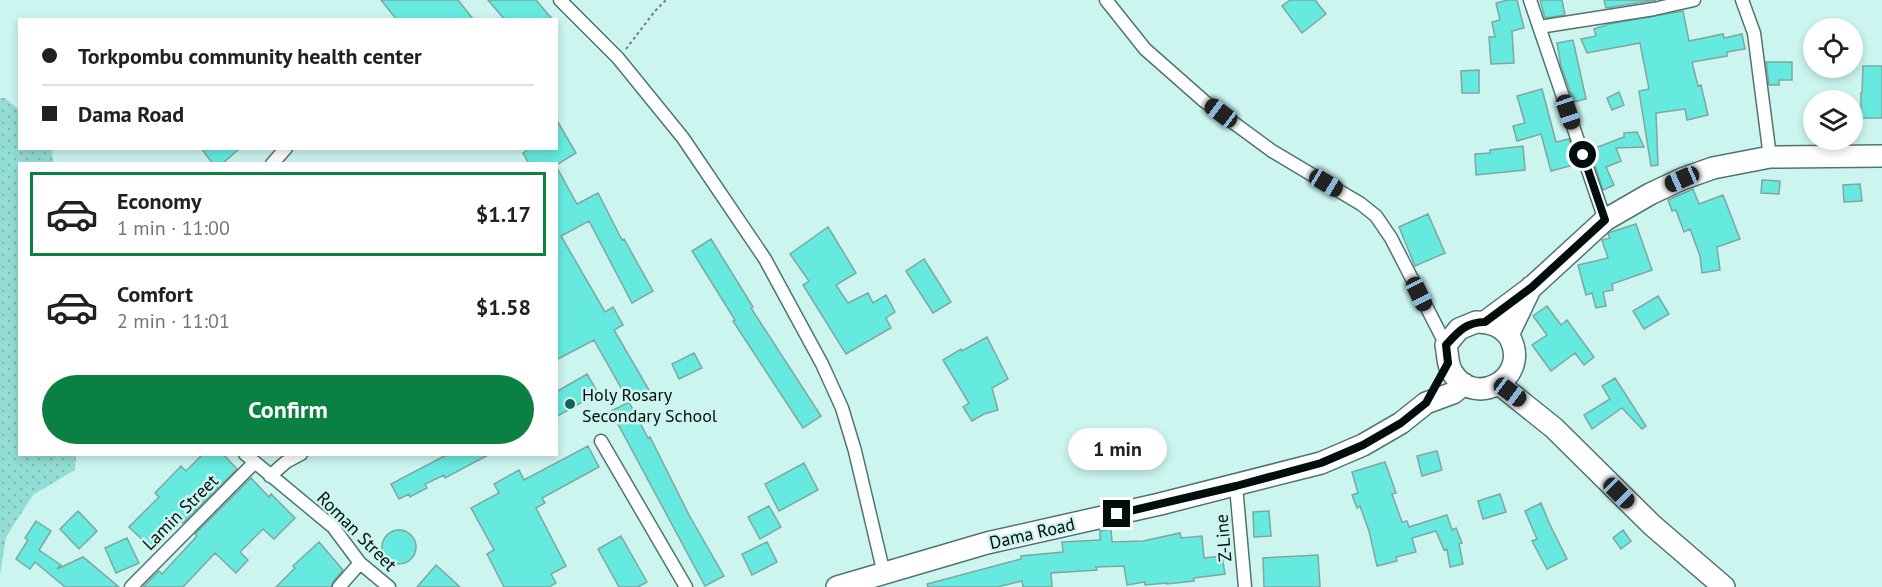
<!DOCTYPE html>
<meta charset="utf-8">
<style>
:root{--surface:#fff;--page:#f6f6f6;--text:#202124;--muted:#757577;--line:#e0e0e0;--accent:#0b8043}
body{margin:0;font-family:"PT Sans",sans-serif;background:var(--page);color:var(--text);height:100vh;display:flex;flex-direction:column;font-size:22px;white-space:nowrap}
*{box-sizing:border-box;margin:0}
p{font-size:20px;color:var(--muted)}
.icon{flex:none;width:33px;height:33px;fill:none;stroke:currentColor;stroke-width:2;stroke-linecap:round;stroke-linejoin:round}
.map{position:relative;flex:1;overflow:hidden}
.side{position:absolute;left:18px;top:162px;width:540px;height:294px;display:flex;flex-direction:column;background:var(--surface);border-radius:0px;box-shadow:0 3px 9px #0003}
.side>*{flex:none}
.hud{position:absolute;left:18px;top:18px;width:540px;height:132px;border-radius:0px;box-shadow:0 3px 9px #0003;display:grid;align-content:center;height:132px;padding:0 24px;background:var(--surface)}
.fabs{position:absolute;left:1803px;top:18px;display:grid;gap:12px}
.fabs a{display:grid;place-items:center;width:60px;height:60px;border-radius:50%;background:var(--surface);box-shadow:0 3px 9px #0003;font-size:30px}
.end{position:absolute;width:27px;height:27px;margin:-14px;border:8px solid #020e0d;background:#fff;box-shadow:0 0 0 3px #fff}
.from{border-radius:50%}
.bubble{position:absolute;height:42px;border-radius:21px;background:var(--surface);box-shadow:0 3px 9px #0003;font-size:20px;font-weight:700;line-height:42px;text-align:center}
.car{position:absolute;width:18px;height:36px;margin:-18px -9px;border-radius:8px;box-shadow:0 0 4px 2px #0007;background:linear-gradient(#222 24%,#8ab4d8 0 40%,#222 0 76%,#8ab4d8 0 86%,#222 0)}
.hud b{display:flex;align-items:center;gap:21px;height:57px;font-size:22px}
.hud b+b{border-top:2px solid var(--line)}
.hud i{width:15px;height:15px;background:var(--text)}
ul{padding:10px 0 0;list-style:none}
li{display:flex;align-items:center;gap:18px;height:84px;margin:0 12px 9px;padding:0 12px;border:3px solid transparent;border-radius:0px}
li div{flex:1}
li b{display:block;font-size:22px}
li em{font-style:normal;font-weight:700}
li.current{border-color:var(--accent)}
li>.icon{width:54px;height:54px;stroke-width:1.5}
.cta{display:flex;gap:12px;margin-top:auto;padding:12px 24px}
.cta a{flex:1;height:69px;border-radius:36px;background:var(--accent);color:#fff;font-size:24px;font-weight:700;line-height:69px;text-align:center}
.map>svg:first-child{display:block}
.grass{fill:url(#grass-dots)}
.building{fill:#66eadf;stroke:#7fa6a1;stroke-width:1.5}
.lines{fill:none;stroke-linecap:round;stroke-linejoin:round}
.street-casing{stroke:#507571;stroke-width:15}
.highway-casing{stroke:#507571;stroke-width:24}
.path{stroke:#67827f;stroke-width:2;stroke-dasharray:3 3;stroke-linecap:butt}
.street{stroke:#fff;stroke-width:12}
.highway{stroke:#fff;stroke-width:21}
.route{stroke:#020e0d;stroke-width:8}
.poi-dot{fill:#15635d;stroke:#ccf5f0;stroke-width:2}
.labels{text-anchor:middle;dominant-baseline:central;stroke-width:5;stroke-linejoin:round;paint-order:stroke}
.poi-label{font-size:18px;fill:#020e0d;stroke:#ccf5f0;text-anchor:start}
.street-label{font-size:18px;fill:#020e0d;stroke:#ccf5f0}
</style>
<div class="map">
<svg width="1882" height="587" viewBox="0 0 1882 587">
<defs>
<pattern id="grass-dots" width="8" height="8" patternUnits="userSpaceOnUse" patternTransform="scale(1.5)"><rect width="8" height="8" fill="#93ddd6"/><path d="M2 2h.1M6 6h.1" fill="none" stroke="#7dbcb6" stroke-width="1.8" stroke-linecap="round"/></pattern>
</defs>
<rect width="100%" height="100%" fill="#ccf5f0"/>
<!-- grass -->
<path class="grass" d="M0,98H5L19,110L20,148L52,149L53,163L20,164V454L76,455L75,470L33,495L6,537L0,575Z"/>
<!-- building -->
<path class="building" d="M381,0H458L474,20H397Z
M488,0H536L553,20H505Z
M1290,0H1315L1326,14L1302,33L1282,6Z
M1508,0H1517L1524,28L1512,31L1514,63L1491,64L1489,37H1495L1492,22L1500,20L1496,3Z
M1540,0H1562L1565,15L1545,18Z
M1604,0H1656L1606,8Z
M1683,11L1689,41L1723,34L1724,38L1742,34L1745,49L1727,52V56L1692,62L1698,86L1701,85L1708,115L1687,120L1685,109L1656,113L1658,165L1651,166L1639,91L1649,89L1640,43L1587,53L1581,39L1596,36L1594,29L1609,24Z
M1573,40L1586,99L1574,102L1561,66L1557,43Z
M1766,62H1792V80H1779V85H1769Z
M1863,66H1882V118H1861V93H1862Z
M1479,70V93H1462L1461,71Z
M1542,89L1556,142L1569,139L1577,164L1551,171L1541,134L1517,141L1513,126L1525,123L1517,96Z
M1619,92L1624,105L1612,110L1607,98Z
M556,119L576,153L558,164H529L523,153L530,148H556Z
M1637,132L1644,147L1616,148L1621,161L1606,167L1614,185L1603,190L1590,150L1624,137V133Z
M1523,146L1525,170L1476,175L1475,154L1490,153V150Z
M201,148H240L222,164H213Z
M556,166L577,204L598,193L622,240L624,239L653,291L632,303L589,221L561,236L605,312L613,307L623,325L614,330L649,390L629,402L594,340L556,360Z
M1762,180L1780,181L1779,194L1761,193Z
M1860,184L1862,201L1844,202L1843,185Z
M1693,189L1699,204L1723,195L1740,239L1717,247L1720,270L1702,273L1700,256L1690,229L1684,232L1676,210L1672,211L1668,200Z
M1428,214L1445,253L1415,266L1399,227Z
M1636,224L1652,270L1612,284L1613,290L1603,292L1606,306L1596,308L1592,293L1586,295L1578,265L1608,258L1602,240L1610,238L1608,234L1611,232Z
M828,227L856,273L836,285L848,303L868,293L873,303L886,295L895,312L886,318L891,328L846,354L803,285L809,281L790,254Z
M711,239L753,307L751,308L821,416L803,428L733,321L735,320L692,251Z
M924,259L951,302L933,313L906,271Z
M1658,296L1669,314L1644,329L1633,311Z
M1547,306L1561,325L1567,320L1594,357L1584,365L1575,353L1551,371L1532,345L1547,335L1533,316Z
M987,337L1008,379L992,388L998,410L984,414L972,421L963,407L969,403L943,360L961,349L962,351Z
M694,353L702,368L679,379L672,364Z
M587,374L598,393L556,417V392Z
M1615,378L1646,426L1642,429L1622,408L1592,429L1584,415L1610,399L1602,386Z
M629,402L648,438L650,437L689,515L724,576L705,586L611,411Z
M588,446L599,467L542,498L545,503L536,508L566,566L551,574L556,583L549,587H504L487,554L494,550L471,508L499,493L494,484L519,470L524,480Z
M1437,451L1442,470L1422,476L1417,456Z
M203,454H223L237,469L183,523L179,519L151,548L129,527L159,497L155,493L181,466L186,471Z
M448,454H490L445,478L444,475L425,484L427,488L410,497L409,494L399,499L391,484Z
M1385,462L1396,493L1392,494L1402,522L1407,521L1409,527L1447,515L1452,530L1456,528L1462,543L1459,544L1463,564L1450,567L1447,549L1444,550L1436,531L1412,538L1416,552L1396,557L1397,561L1377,566L1369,531L1360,506L1357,508L1352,495L1358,493L1352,472Z
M804,463L818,490L779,511L765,484Z
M251,478L269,497L271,494L295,518L274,539L263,529L240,552L248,560L236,573L215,553L183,587H143L159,571L162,574L197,536L195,534Z
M1500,494L1506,512L1483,519L1478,501Z
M1541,503L1550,525L1567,559L1547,569L1532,541L1537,539L1525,511Z
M769,506L781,527L760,539L748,517Z
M78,511L97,531L79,549L60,529Z
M1269,511L1271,536L1254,537L1253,512Z
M36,521L51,531L39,550L61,565L57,569L83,557L119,587H65L35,562L30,569L16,559L28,540L25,538Z
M1111,529L1112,542L1143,541L1180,533L1181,538L1202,536L1204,558L1222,556L1225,574L1194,578V581L1167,584V583L1145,585V582L1127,585L1124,566L1096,567L1097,570L1051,573L1052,587H1023L1022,581L997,587H928L927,584L1021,559V556L1063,552L1062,542L1100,540V531Z
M1623,530L1631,541L1621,549L1613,538Z
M382 547a17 17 0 1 1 34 0a17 17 0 1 1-34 0Z
M621,536L647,582L638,587H619L598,549Z
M127,538L139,563L116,573L105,548Z
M319,542L343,570L333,582L331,587H276L295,568L293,566Z
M767,542L777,562L752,575L742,554Z
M1318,555L1320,587H1264L1263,558Z
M436,565L460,587H417Z"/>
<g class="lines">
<!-- street casing -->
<g class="street-casing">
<path id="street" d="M560,0L618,58L683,138L765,259L822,364L842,408L855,451L884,574
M1106,0L1145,49L1204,101L1272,151L1361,204L1376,216L1391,238L1446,345
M1530,0L1605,220
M1742,0L1754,33L1770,157
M1539,27L1654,9L1694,0
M272,164L286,148
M601,441L686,587
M245,454L333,527L360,563L389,587
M270,476L286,462L301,454
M1236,486L1245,587
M131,587L254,463
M339,587L360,563"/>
</g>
<!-- highway casing -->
<g class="highway-casing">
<path id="highway" d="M1476,322C1491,322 1504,326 1511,340C1529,379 1474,409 1452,372C1447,364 1448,354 1446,345L1459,329Z
M1485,322L1532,287L1605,220L1650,194L1682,179L1713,168L1770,157L1882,156
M1508,335L1531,287
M1499,384L1554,428L1652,525L1724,587
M837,587L987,543L1160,504L1321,463L1363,445L1401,423L1426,403L1453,393L1464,384"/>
</g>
<!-- path -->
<path class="path" d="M626,49L655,11L666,0"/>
<!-- street -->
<use href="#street" class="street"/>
<!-- highway -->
<use href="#highway" class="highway"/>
</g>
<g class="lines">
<!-- route -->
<path class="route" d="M1117,514L1236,486L1321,463L1363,445L1401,423L1426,403L1448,363L1446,345C1458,332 1466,322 1485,322L1532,287L1605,220L1583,155"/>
</g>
<!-- markers -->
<circle class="poi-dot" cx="570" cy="404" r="6"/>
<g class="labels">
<!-- poi labels -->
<g class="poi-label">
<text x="582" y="394">Holy Rosary<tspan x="582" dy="21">Secondary School</tspan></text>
</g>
<!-- street labels -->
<g class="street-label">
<text transform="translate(180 512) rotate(-45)">Lamin Street</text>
<text transform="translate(357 531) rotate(45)">Roman Street</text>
<text transform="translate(1032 533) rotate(-13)">Dama Road</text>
<text transform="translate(1223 538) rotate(-95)">Z-Line</text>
</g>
</g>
</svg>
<div class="fabs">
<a><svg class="icon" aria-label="locate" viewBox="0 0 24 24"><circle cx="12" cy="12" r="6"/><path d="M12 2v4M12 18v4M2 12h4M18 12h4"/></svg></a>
<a><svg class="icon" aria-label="layers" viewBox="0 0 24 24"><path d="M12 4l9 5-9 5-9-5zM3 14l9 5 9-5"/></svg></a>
</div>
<i class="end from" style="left:1583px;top:155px"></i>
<i class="end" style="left:1117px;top:514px"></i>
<div class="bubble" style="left:1068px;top:428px;width:99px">1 min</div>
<i class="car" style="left:1568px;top:112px;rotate:161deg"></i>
<i class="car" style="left:1221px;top:113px;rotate:307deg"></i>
<i class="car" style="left:1682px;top:179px;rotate:246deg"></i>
<i class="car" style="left:1326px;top:183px;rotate:121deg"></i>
<i class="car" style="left:1419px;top:294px;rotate:154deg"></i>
<i class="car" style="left:1510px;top:392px;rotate:127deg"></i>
<i class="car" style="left:1619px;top:493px;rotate:135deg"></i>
<div class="hud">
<b><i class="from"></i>Torkpombu community health center</b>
<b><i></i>Dama Road</b>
</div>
<section class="side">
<ul>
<li class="current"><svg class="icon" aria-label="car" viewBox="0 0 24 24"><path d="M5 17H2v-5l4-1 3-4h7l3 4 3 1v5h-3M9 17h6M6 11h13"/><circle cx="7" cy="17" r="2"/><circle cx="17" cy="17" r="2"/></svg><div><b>Economy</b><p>1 min · 11:00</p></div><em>$1.17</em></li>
<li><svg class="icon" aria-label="car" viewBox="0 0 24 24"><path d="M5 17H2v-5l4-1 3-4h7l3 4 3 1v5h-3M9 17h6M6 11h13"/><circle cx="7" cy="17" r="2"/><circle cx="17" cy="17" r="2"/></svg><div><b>Comfort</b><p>2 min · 11:01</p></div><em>$1.58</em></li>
</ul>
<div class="cta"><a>Confirm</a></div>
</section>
</div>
